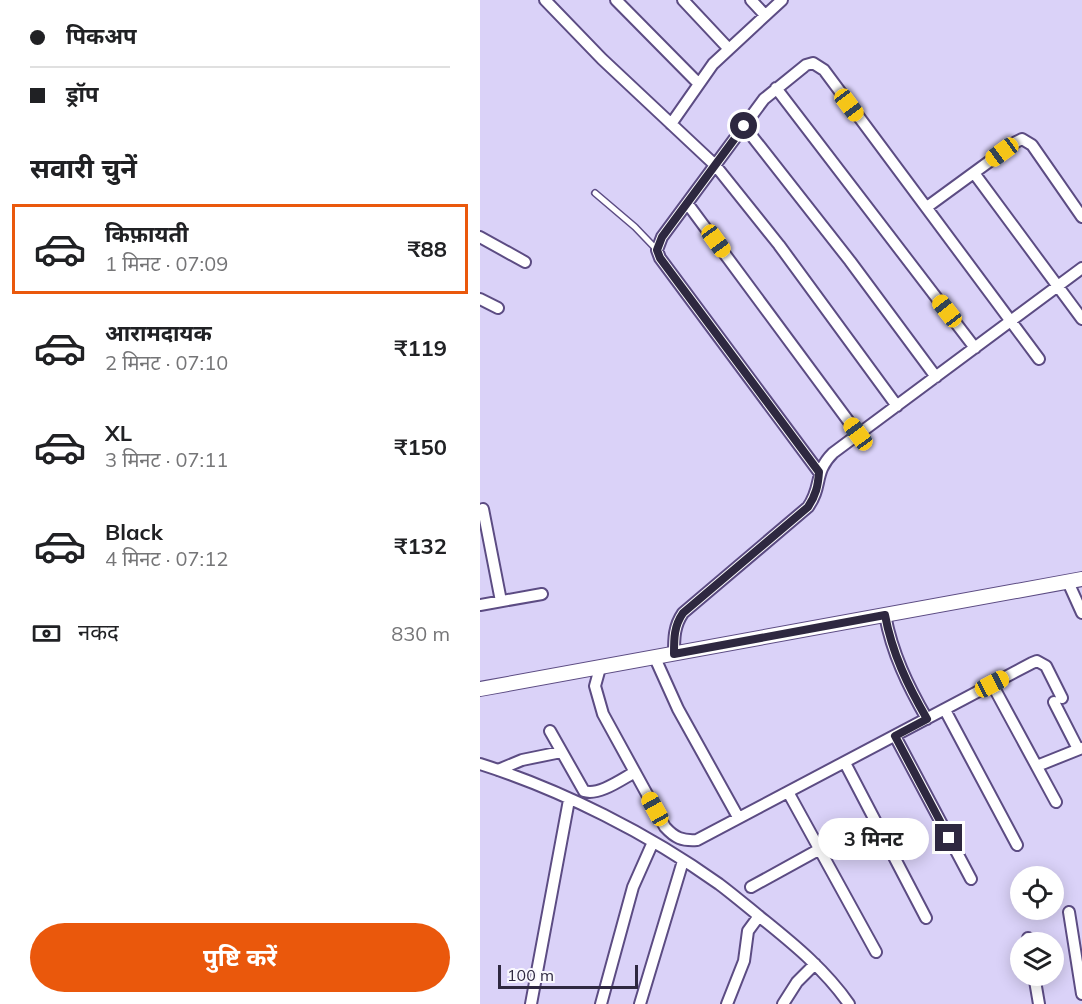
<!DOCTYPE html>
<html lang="hi">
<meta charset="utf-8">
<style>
:root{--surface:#fff;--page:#f6f6f6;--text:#202124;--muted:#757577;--line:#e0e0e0;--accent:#ea580c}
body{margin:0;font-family:Mulish,"Noto Sans Devanagari",sans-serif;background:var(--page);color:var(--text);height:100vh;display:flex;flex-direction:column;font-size:22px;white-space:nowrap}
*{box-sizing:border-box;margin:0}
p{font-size:20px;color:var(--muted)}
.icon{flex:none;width:33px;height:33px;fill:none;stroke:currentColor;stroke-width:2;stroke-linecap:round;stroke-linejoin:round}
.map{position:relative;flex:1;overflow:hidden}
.panel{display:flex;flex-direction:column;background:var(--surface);width:480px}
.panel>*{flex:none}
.hud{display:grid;align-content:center;height:132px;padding:0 30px;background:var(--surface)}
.buttons{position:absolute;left:530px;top:866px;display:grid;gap:12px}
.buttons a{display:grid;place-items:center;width:54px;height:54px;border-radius:50%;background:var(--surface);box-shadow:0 3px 15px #0003;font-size:30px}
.scale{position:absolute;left:18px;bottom:15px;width:140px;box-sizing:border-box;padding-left:6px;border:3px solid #2e2840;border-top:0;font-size:16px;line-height:21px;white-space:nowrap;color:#2e2840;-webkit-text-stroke:4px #f9f8fe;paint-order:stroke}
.end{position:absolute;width:27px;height:27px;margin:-14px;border:8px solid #2e2840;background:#fff;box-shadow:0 0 0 3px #fff}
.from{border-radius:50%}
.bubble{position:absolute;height:42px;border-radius:21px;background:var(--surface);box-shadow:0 3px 15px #0003;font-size:20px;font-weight:700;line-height:42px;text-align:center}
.car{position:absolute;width:18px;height:36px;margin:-18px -9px;border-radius:8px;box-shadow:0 0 4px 2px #0007;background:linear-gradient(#f5c518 24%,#345 0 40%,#f5c518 0 76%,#345 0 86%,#f5c518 0)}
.hud b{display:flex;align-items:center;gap:21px;height:57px;font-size:22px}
.hud b+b{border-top:2px solid var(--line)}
.hud i{width:15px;height:15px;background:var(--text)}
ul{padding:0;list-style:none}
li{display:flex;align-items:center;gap:18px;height:90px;margin:0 12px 9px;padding:0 18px;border:3px solid transparent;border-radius:0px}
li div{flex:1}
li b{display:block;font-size:22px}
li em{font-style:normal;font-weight:700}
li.selected{border-color:var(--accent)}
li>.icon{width:54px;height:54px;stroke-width:1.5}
h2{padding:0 30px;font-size:27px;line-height:72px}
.pay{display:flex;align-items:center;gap:15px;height:66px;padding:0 30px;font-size:22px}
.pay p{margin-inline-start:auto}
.button{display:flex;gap:12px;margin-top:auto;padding:12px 30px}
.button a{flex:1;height:69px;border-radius:36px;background:var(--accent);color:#fff;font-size:24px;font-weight:700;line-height:69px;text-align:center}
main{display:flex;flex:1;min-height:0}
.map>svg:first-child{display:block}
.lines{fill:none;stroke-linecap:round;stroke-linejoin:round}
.service-casing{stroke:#5c4c83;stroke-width:8}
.minor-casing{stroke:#5c4c83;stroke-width:14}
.tertiary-casing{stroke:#5c4c83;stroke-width:16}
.service{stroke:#fff;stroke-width:5}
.minor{stroke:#fff;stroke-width:10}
.tertiary{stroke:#fff;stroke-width:14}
.route{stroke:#2e2840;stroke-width:8}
</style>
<main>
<section class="panel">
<div class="hud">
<b><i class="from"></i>पिकअप</b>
<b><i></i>ड्रॉप</b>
</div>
<h2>सवारी चुनें</h2>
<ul>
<li class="selected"><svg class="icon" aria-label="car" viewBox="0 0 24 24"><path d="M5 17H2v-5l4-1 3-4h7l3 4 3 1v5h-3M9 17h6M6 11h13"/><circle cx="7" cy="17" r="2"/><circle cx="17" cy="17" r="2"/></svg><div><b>किफ़ायती</b><p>1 मिनट · 07:09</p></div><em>₹88</em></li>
<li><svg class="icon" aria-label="car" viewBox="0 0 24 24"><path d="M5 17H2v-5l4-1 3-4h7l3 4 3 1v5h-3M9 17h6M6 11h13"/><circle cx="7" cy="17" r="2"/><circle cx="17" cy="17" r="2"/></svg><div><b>आरामदायक</b><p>2 मिनट · 07:10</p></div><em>₹119</em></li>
<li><svg class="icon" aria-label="car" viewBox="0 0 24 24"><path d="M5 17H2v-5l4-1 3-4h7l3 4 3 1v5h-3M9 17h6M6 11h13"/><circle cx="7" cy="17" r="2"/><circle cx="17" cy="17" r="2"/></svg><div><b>XL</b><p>3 मिनट · 07:11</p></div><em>₹150</em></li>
<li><svg class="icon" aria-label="car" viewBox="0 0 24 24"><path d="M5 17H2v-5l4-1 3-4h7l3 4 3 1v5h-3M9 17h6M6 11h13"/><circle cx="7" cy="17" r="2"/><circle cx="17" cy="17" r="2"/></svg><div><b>Black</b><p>4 मिनट · 07:12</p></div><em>₹132</em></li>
</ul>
<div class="pay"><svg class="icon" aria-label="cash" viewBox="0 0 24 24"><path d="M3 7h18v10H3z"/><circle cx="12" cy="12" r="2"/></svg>नकद<p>830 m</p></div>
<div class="button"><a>पुष्टि करें</a></div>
</section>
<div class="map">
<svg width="602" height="1004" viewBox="0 0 602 1004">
<rect width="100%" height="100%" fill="#dad2f8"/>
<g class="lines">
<!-- service casing -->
<g class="service-casing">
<path id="service" d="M115,193L155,227L177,250"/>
</g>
<!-- minor casing -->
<g class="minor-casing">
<path id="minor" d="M65,0L122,59L235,165L299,245L417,406
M136,0L218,83
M203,0L248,48
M271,0L285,15
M296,88L495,348
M191,124L233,64L302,0
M264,126L370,261L456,377
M494,173L602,319
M207,203L378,434
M447,207L536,142L542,139L552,145L602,217
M0,237L45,262
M0,299L18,308
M339,472L180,258L177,250L182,237L284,99L326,65L333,63L344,70L559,359
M3,509L21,601
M588,582L602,613
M0,605L62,594
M405,615C412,653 428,686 447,719
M194,654C194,638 194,626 203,613L328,507C343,486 333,473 353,453L602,268
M175,658L198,709L258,817
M120,668L115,686L123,714L185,827C195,838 202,841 217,840L552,663L557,661L566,666L582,698
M512,684L576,802
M574,702L598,749
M465,710L537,845
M70,731L104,791C119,796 142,779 155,772
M415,736L491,879
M365,763L446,918
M0,764C82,790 169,834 239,884C255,896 270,909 285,921C316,946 346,971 369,1004
M557,766L602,748
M18,770L42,760L81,752
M308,792L396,952
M271,887L340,849
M589,912L602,994
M548,938V942
M554,975L559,1004
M51,1004L89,800
M121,1004L153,887L173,842
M160,1004L203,861
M247,1004L264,961L268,931L279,916
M303,1004L317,982L335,964"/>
</g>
<!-- tertiary casing -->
<g class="tertiary-casing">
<path id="tertiary" d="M0,689L602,579"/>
</g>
<!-- service -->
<use href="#service" class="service"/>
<!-- minor -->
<use href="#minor" class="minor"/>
<!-- tertiary -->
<use href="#tertiary" class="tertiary"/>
</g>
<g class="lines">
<!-- route -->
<path class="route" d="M264,126L182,237L177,250L180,258L339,472C338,486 336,495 328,507L203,613C194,626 194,638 194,654L405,615C412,653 428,686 447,719L415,736L469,838"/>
</g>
</svg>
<div class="buttons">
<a><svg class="icon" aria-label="locate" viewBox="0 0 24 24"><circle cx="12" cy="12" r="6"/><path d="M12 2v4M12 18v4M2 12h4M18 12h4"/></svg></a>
<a><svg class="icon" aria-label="layers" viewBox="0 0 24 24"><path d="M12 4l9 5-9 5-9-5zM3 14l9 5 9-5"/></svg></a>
</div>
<div class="scale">100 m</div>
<i class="end from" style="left:264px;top:126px"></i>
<i class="end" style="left:469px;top:838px"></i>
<div class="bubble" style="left:338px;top:818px;width:111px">3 मिनट</div>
<i class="car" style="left:369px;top:105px;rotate:143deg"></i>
<i class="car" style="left:522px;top:152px;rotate:234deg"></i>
<i class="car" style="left:236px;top:241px;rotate:144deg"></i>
<i class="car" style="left:467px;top:311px;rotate:322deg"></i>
<i class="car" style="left:378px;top:434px;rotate:324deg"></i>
<i class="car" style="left:512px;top:684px;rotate:62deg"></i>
<i class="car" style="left:175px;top:809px;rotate:331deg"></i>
</div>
</main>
